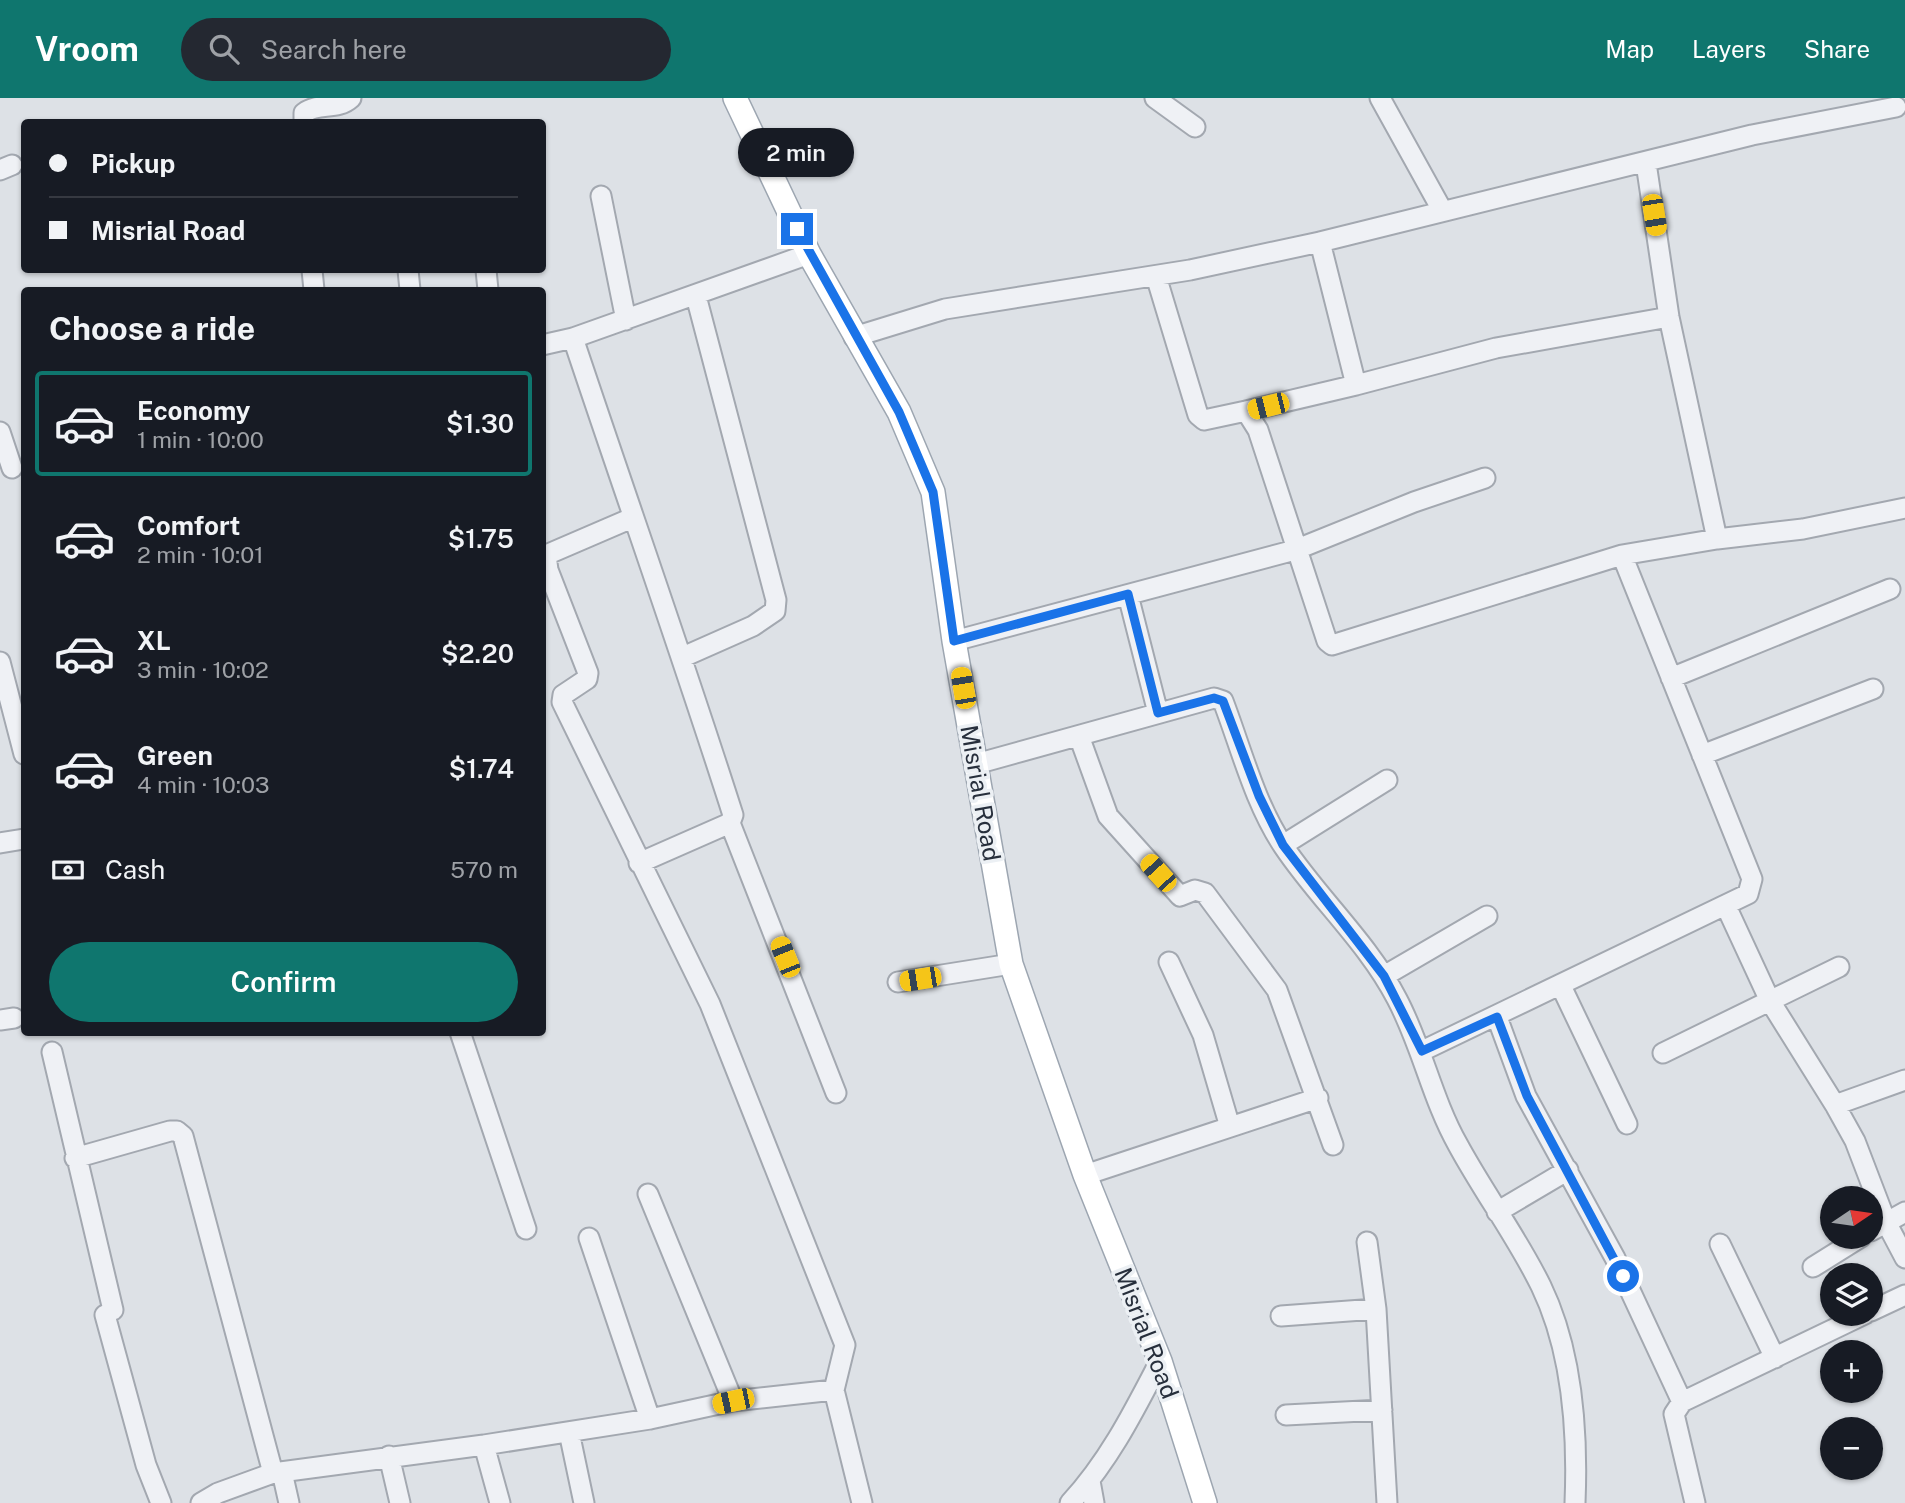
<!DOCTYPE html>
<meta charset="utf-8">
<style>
:root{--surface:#171b24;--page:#242831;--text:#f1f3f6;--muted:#9ea1a6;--line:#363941;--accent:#0f766e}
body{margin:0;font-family:"Public Sans",sans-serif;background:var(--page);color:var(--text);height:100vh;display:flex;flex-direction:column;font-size:26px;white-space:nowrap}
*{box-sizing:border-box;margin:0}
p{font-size:23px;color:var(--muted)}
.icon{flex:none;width:38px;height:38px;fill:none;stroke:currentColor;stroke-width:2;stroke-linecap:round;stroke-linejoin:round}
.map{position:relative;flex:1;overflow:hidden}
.panel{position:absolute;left:21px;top:189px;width:525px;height:749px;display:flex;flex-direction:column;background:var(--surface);border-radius:7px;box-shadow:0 2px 5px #0004}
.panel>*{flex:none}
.banner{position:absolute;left:21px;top:21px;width:525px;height:154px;border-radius:7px;box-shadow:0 2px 5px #0004;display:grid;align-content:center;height:154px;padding:0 28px;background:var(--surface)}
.needle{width:46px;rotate:77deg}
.fabs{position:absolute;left:1820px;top:1088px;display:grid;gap:14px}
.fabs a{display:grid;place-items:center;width:63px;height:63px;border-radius:50%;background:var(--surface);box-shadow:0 2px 5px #0004;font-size:35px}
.end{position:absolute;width:32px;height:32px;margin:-16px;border:9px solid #1a73e8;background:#fff;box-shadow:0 0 0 4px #fff}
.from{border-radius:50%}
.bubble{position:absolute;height:49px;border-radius:24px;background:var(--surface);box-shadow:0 2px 5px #0004;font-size:23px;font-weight:600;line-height:49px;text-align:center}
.car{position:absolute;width:21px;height:42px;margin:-21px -10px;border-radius:9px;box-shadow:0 0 5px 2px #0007;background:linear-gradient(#f5c518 24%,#345 0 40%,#f5c518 0 76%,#345 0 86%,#f5c518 0)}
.banner b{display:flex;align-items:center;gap:24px;height:66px;font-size:26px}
.banner b+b{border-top:2px solid var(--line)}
.banner i{width:18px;height:18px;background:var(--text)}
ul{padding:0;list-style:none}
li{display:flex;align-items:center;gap:21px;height:105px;margin:0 14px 10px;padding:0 14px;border:4px solid transparent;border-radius:7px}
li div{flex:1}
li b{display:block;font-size:26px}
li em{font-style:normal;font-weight:600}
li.selected{border-color:var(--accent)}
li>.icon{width:63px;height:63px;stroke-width:1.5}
h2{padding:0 28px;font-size:32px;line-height:84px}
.pay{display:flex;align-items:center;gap:18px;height:77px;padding:0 28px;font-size:26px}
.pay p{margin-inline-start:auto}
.button{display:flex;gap:14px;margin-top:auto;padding:14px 28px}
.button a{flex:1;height:80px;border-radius:42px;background:var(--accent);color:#fff;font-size:28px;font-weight:600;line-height:80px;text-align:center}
header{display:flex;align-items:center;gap:42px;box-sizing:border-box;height:98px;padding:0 35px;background:var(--accent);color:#fff}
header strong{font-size:33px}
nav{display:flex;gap:38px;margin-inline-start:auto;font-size:24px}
.search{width:490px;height:63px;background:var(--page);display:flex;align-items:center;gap:18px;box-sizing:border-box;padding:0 24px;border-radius:38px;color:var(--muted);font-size:26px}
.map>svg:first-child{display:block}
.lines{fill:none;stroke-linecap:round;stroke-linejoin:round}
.minor-casing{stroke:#a3a8b0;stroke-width:23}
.major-casing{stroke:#9da6b1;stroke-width:26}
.minor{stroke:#eff1f5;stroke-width:19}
.major{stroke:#fff;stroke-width:23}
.route{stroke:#1a73e8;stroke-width:9}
.labels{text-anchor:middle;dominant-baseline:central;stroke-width:7;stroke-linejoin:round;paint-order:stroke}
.street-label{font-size:24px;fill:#272f3c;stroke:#ecf0f4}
</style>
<header>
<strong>Vroom</strong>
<div class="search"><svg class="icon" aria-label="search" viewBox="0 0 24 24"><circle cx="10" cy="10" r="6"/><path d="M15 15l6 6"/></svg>Search here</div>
<nav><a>Map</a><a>Layers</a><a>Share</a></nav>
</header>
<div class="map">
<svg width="1905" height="1405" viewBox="0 0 1905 1405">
<rect width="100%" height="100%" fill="#dde1e6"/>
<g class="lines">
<!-- minor casing -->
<g class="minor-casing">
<path id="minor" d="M1155,0L1195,29
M1380,0L1442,112
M304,24V15C318,4 337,13 351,0
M1646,65L1669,219L1717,441
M0,72L12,67
M601,98L626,222
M312,172L314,192
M408,172L410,192
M486,172L488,192
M1156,178L1198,317L1204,322L1246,313L1258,332L1327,543L1332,547L1622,457L1717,441L1803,431L1905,410
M854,239L945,211L1190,172L1320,144L1752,37L1896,9
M573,240C626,399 682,557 733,717L730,725L639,765
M542,247L573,240L809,156
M1356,287L1496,250L1669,219
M1246,313L1356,287L1320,144
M0,334L12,370
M632,420L546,457L548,472L588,575L587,581L563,597L562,604L710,906L845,1247L834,1292L862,1405
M1128,497L1158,615
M954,543L1295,452L1414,404L1485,380
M683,559L753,528L775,513L776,502L696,198
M0,564L24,656
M1671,580L1890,491
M1079,638L1108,718L1180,798L1195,792L1205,795L1277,892L1333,1047
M1702,657L1873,591
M976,666L1214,600L1223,603C1241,650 1255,706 1284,749C1319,801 1368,845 1397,901C1422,948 1432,1001 1458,1047C1484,1095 1517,1139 1541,1188C1573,1254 1578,1333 1575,1405
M730,725L836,995
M0,745L24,741
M1283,747L1387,682
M1726,808L1770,903L1835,1007L1855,1043L1886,1124L1905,1160
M1169,864L1203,937L1230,1029
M1384,878L1487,818
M898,884L1011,866
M1561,888L1627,1026
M1497,919L1526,998L1615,1160L1682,1304
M0,922L14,920
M460,934L526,1131
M1422,953L1748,796L1752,781L1622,457
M52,954L113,1212
M1663,955L1839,869
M1835,1007L1905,982
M75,1060L170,1033H177L183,1038L273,1375
M1085,1077L1318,1000
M648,1096L733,1303
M1497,1114L1568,1072
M1871,1133L1905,1114
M589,1140L650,1321
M1367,1144L1376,1211L1387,1405
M1720,1146L1775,1260
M1813,1169L1861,1139
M1871,1213L1905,1197
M105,1217L146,1367L161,1405
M1281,1218L1376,1211
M1286,1317L1382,1312
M569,1334L584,1405
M484,1347L500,1405
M389,1358L400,1405
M282,1374L289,1405
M1090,1383L1094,1405
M201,1405L218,1395L273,1375L484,1347L650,1321L733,1303L834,1292
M1070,1405C1109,1363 1134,1313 1160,1263
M1695,1405L1674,1316L1682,1304L1865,1216"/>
</g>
<!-- major casing -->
<g class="major-casing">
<path id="major" d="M735,0L809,156L899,314L933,394L954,543L1011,866L1085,1077L1160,1263L1205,1405"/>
</g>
<!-- minor -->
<use href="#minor" class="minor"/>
<!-- major -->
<use href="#major" class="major"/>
</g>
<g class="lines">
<!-- route -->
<path class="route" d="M797,131L899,314L933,394L954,543L1128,496L1158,615L1214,600L1223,603L1259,698L1283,747L1384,878L1422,953L1497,919L1527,998L1623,1178"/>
</g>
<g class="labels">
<!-- street labels -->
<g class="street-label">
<text transform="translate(981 695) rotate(80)">Misrial Road</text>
<text transform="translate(1147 1235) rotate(69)">Misrial Road</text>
</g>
</g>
</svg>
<div class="fabs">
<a><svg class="needle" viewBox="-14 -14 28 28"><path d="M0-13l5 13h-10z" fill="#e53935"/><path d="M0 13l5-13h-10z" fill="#9ea1a6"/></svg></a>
<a><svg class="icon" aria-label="layers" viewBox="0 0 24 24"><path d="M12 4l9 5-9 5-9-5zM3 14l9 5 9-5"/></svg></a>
<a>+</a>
<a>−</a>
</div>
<i class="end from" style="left:1623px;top:1178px"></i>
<i class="end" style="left:797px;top:131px"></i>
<div class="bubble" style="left:738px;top:30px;width:116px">2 min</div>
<i class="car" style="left:1654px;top:117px;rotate:171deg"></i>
<i class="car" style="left:1268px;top:308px;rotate:256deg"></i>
<i class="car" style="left:963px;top:590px;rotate:350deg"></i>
<i class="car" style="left:1158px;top:775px;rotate:318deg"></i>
<i class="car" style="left:785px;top:859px;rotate:338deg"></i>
<i class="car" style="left:920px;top:881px;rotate:261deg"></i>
<i class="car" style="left:733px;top:1303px;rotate:258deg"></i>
<div class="banner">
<b><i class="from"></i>Pickup</b>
<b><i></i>Misrial Road</b>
</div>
<section class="panel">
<h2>Choose a ride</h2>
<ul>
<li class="selected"><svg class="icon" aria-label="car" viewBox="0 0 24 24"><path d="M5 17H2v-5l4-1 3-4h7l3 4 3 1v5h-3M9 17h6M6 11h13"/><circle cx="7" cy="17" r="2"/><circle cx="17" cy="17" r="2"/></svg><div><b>Economy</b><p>1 min · 10:00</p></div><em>$1.30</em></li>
<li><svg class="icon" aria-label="car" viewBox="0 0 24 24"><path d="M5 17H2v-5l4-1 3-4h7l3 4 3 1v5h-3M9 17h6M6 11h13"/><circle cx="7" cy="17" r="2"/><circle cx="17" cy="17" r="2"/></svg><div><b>Comfort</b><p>2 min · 10:01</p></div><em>$1.75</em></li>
<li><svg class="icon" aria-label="car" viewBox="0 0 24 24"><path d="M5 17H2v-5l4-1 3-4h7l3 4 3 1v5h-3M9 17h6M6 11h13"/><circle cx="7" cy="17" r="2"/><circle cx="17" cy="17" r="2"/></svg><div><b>XL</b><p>3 min · 10:02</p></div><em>$2.20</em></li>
<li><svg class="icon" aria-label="car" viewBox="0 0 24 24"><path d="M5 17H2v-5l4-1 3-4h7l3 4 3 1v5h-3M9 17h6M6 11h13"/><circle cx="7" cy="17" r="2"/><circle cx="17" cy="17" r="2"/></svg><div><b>Green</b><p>4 min · 10:03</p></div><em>$1.74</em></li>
</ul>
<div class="pay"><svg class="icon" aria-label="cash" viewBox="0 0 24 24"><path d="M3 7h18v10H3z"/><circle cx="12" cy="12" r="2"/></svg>Cash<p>570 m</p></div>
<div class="button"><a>Confirm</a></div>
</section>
</div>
